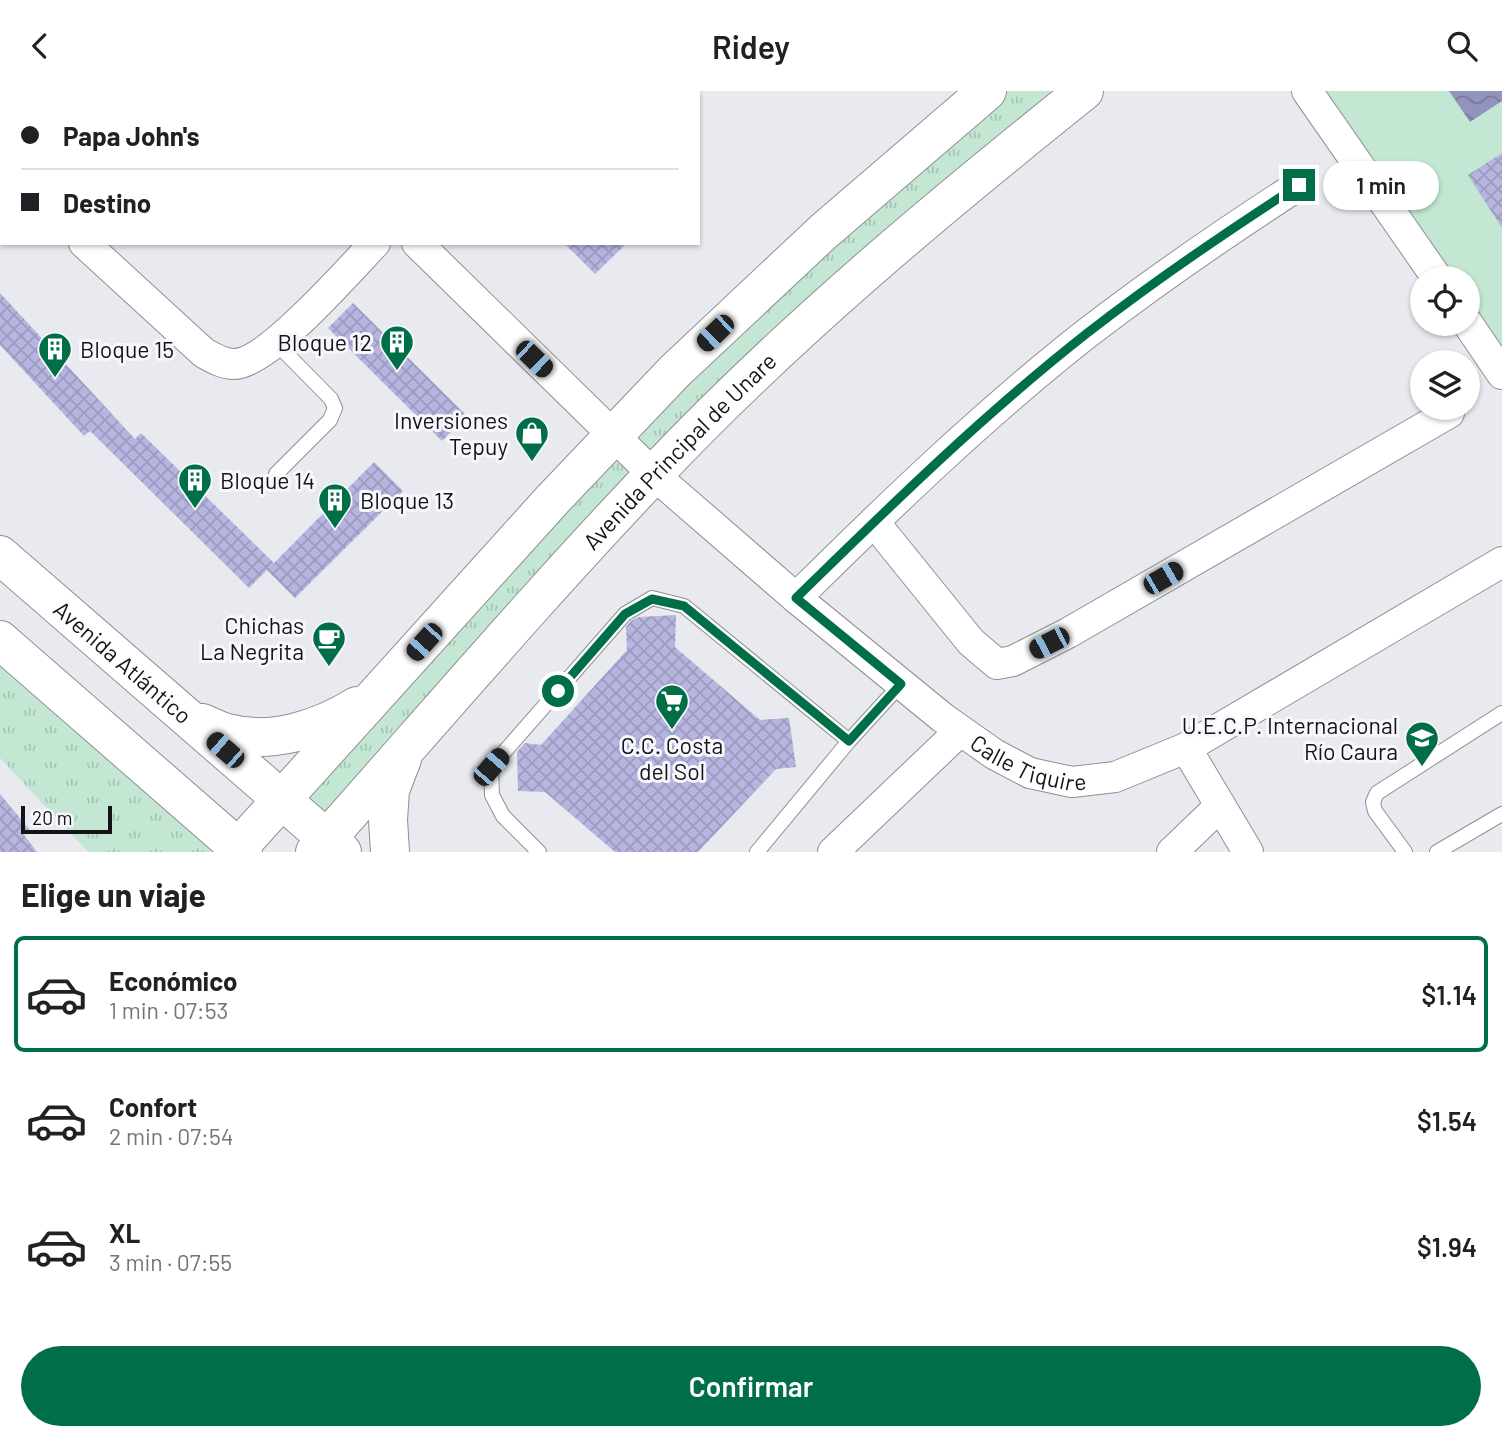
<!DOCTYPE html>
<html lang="es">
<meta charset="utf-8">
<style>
:root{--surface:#fff;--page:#f6f6f6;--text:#202124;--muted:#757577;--line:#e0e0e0;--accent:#006f48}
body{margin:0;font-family:Barlow,sans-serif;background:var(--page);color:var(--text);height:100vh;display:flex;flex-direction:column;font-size:26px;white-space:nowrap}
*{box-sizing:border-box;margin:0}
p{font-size:23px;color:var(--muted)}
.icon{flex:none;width:38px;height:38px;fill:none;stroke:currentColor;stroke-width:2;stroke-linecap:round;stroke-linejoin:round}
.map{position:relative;height:761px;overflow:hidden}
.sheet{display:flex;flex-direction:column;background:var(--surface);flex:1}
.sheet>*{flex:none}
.top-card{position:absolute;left:0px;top:0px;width:700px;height:154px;box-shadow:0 2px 5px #0004;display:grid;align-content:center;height:154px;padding:0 21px;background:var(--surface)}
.controls{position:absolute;left:1410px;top:175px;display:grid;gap:14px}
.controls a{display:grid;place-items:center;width:70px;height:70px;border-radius:50%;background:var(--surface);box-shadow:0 2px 5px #0004;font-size:35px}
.scale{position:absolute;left:21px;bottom:18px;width:91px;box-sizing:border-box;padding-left:7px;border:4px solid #141416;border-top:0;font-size:19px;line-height:24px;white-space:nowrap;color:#141416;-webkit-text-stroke:5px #f7f7fe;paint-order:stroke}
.end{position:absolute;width:32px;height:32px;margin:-16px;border:9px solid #006f48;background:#fff;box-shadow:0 0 0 4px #fff}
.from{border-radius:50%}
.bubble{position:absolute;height:49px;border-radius:24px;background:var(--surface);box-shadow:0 2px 5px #0004;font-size:23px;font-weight:600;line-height:49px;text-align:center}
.car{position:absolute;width:21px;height:42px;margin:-21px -10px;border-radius:9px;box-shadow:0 0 5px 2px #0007;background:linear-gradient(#222 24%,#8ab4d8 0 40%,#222 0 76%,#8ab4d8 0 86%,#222 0)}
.top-card b{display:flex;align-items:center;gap:24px;height:66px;font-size:26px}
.top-card b+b{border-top:2px solid var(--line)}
.top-card i{width:18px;height:18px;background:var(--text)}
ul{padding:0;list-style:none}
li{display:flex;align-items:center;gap:21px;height:116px;margin:0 14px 10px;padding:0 7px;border:4px solid transparent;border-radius:10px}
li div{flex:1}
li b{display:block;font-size:26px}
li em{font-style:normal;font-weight:600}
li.selected{border-color:var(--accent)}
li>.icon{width:63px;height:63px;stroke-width:1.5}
h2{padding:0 21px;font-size:32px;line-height:84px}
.action{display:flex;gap:14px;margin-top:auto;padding:14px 21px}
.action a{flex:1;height:80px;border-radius:42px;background:var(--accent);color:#fff;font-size:28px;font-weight:600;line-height:80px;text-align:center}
header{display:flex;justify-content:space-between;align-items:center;height:91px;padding:0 21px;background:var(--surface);font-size:32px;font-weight:600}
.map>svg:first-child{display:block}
.grass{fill:url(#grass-tufts)}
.pitch{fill:#c3e7d3}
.water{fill:url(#water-waves)}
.building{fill:url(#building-cross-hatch)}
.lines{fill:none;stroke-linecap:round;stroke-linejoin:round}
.lane-casing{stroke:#8f8f95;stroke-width:16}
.street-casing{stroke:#8f8f95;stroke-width:32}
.secondary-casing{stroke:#8f8f95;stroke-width:40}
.lane{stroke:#fff;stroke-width:14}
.street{stroke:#fff;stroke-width:30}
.secondary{stroke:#fff;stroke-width:38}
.route{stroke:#006f48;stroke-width:9}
.labels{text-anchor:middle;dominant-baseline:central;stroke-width:6;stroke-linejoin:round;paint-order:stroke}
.poi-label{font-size:23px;fill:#141416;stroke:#f7f7fe;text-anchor:end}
.street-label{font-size:23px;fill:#141416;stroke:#f7f7fe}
</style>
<header><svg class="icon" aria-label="back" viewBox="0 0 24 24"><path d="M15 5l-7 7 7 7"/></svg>Ridey<svg class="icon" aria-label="search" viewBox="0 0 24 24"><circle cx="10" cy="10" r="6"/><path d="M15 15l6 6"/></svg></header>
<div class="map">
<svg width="1502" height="761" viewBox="0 0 1502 761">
<defs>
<pattern id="grass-tufts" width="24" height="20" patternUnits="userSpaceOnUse" patternTransform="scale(1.75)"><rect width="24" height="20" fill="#c3e7d3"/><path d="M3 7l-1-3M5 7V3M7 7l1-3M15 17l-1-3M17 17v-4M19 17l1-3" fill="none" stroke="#a7c5b4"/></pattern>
<pattern id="water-waves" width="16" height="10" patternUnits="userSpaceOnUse" patternTransform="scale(1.75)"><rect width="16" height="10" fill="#9394bd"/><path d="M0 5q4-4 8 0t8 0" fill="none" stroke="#777899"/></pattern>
<pattern id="building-cross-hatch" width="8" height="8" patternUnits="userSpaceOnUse" patternTransform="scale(1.75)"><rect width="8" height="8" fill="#b5b5e0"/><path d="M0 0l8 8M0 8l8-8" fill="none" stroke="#9b9bbf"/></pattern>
</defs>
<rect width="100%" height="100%" fill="#e9eaf0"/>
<!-- grass -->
<path class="grass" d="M987,0H1084L923,131L327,748L282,708L454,517Z
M0,549L243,761H88L0,667Z"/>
<!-- pitch -->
<path class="pitch" d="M1307,0H1502V283L1468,233V187H1437Z"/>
<!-- water -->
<path class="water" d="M1449,0H1502V10L1470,31Z"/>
<!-- building -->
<path class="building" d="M1502,62V137L1468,84Z
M564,152H627L595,183Z
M0,202L135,348L141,342L274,472L374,371L403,400L295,507L267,479L249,497L90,340L84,345L0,254Z
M353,212L467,325L442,350L328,237Z
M676,524L675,556L760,629L789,627L796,676L776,678L698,761H615L545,701L518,700L517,661L525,652L541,654L627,559L626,536L631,530L639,526Z
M0,703L30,739L24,744L37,761H0Z"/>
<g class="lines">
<!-- lane casing -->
<g class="lane-casing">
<path id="lane" d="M529,0L531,2
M598,2L600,0
M276,383L330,329L335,317L331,308L276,252
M539,761L503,725L492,704L491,676L625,523L652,507L684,515L849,650
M757,761L849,650L901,593
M1405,761L1375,720L1373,711L1377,702L1502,622
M1437,761L1502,723"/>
</g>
<!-- street casing -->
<g class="street-casing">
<g id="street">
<path d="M1307,0L1437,187"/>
<path d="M274,2L276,0"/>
<path d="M0,76L2,77"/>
<path d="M84,152L204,262C213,267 223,273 234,273C268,273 349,179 375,152"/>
<path id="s1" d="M417,152L653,383L796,507L943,627L994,663L1030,682L1072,691L1115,686L1186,657L1502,471"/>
<path d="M1468,233L1502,283"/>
<path d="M874,431L971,551L997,573L1013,570L1068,542L1449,322"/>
<path d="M796,507C889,415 983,324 1086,243C1155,190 1226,141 1299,94"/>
<path d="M1186,657L1248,761"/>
<path d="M833,761L960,640"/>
<path d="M1172,761L1220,715"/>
</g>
</g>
<!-- secondary casing -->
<g class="secondary-casing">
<g id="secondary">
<path id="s2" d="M0,464L342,761"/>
<path d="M0,549L243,761"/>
<path d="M202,632C210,635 219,640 227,642C271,654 320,638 357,615"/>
<path d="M238,757L553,408L675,280L823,141L987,0"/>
<path id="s3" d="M315,761C427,635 537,506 653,384C785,244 934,120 1084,0"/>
<path d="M390,761L388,729L390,699L402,668"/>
</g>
</g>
<!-- lane -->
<use href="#lane" class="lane"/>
<!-- street -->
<use href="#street" class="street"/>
<!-- secondary -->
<use href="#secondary" class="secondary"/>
</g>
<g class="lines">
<!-- route -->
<path class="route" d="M558,600L625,523L652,508L684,515L849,650L901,593L796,507C889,416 983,324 1086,243C1154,190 1226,141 1299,94"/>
</g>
<!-- icons -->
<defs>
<g id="building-pin" transform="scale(1.75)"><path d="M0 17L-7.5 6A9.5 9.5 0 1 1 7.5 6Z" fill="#006f48" stroke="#f7f7fe"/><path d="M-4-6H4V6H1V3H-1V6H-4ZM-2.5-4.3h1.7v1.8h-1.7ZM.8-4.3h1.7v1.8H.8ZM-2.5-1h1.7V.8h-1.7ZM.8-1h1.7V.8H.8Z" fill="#fff"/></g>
<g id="shop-pin" transform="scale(1.75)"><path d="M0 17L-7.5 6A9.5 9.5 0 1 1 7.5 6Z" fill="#006f48" stroke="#f7f7fe"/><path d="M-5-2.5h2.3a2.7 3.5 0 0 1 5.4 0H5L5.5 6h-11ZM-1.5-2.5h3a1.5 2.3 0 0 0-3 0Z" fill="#fff"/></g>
<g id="cafe-pin" transform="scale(1.75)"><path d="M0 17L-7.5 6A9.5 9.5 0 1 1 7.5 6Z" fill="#006f48" stroke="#f7f7fe"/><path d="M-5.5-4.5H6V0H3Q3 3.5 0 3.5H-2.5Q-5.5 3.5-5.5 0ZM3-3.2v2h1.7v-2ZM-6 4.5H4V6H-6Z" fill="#fff"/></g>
<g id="supermarket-pin" transform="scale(1.75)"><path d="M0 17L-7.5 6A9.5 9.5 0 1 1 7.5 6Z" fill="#006f48" stroke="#f7f7fe"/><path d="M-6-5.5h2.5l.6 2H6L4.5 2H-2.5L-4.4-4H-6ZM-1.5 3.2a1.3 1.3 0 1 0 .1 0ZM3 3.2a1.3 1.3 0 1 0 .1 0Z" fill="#fff"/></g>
<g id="school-pin" transform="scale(1.75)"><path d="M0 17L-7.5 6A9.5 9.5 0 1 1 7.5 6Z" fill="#006f48" stroke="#f7f7fe"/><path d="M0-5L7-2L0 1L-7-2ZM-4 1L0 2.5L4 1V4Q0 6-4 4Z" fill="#fff"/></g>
</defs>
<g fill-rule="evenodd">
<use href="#building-pin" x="397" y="251"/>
<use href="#building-pin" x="55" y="258"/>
<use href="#shop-pin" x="532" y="342"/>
<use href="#building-pin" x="195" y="389"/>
<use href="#building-pin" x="335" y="409"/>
<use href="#cafe-pin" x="329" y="547"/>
<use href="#supermarket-pin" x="672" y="610"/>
<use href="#school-pin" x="1422" y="647"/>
</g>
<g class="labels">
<!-- poi labels -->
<g class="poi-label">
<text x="372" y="251">Bloque 12</text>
<text x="80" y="258" text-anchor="start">Bloque 15</text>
<text x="508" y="329">Inversiones<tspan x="508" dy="26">Tepuy</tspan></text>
<text x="220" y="389" text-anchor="start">Bloque 14</text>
<text x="360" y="409" text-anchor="start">Bloque 13</text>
<text x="304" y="534">Chichas<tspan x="304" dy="26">La Negrita</tspan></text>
<text x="1398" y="634">U.E.C.P. Internacional<tspan x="1398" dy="26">Río Caura</tspan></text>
<text x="672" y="654" text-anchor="middle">C.C. Costa<tspan x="672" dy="26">del Sol</tspan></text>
</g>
<!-- street labels -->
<g class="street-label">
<text stroke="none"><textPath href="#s3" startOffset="542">Avenida Principal de Unare</textPath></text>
<text stroke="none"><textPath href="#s2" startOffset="163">Avenida Atlántico</textPath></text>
<text stroke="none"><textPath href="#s1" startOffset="808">Calle Tiquire</textPath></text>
</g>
</g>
</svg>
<div class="controls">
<a><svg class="icon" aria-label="locate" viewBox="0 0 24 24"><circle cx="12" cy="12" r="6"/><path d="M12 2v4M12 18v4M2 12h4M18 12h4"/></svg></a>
<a><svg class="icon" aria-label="layers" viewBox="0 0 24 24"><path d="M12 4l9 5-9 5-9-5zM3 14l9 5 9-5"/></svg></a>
</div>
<div class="scale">20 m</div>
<i class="end from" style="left:558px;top:600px"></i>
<i class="end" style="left:1299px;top:94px"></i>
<div class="bubble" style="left:1323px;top:70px;width:116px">1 min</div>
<i class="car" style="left:715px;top:242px;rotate:226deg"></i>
<i class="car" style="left:534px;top:268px;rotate:134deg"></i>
<i class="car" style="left:1163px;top:487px;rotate:60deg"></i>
<i class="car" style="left:424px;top:551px;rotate:222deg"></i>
<i class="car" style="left:1049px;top:552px;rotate:243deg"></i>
<i class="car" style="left:225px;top:659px;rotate:311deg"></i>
<i class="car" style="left:491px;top:676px;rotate:41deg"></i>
<div class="top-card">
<b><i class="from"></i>Papa John's</b>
<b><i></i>Destino</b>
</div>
</div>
<section class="sheet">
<h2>Elige un viaje</h2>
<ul>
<li class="selected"><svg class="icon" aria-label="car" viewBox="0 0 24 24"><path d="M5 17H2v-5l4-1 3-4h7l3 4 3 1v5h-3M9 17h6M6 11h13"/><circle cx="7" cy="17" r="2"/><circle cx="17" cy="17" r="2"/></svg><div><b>Económico</b><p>1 min · 07:53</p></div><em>$1.14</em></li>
<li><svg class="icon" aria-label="car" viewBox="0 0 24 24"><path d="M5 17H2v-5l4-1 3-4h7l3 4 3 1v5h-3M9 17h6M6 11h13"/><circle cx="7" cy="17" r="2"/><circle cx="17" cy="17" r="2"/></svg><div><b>Confort</b><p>2 min · 07:54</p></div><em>$1.54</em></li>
<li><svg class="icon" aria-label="car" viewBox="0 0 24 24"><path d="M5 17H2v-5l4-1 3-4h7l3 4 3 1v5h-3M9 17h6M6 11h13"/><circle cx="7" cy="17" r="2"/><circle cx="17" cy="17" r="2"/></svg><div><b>XL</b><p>3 min · 07:55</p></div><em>$1.94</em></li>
</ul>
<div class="action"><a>Confirmar</a></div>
</section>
